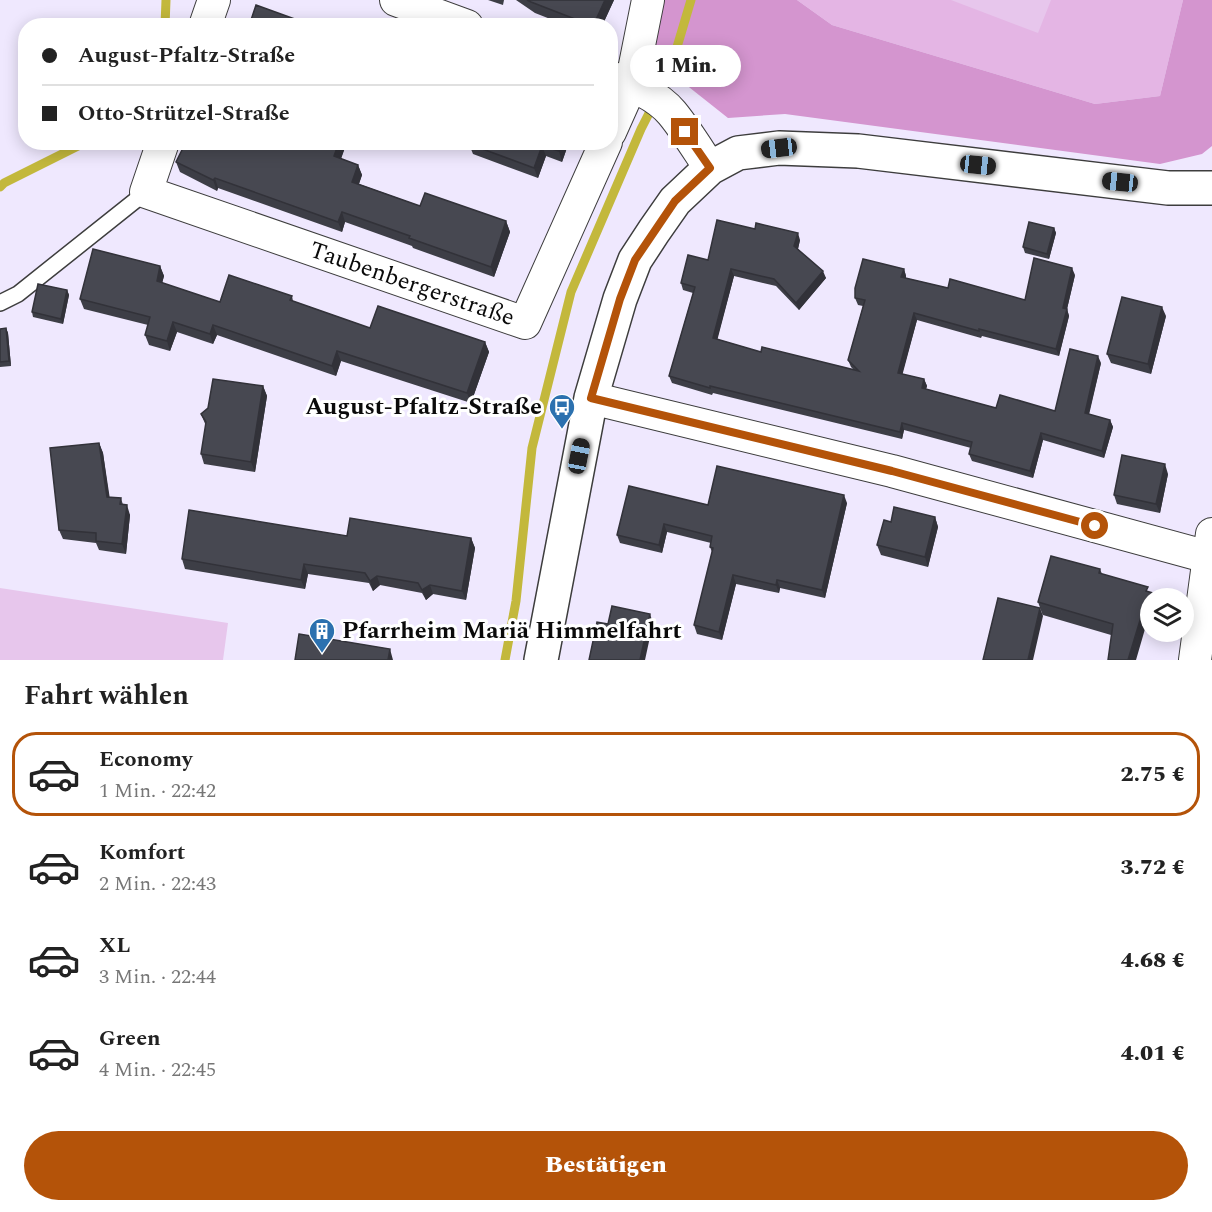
<!DOCTYPE html>
<html lang="de">
<meta charset="utf-8">
<style>
:root{--surface:#fff;--page:#f6f6f6;--text:#222;--muted:#767676;--line:#e0e0e0;--accent:#b45309}
body{margin:0;font-family:Spectral,serif;background:var(--page);color:var(--text);height:100vh;display:flex;flex-direction:column;font-size:22px;white-space:nowrap}
*{box-sizing:border-box;margin:0}
p{font-size:20px;color:var(--muted)}
.icon{flex:none;width:33px;height:33px;fill:none;stroke:currentColor;stroke-width:2;stroke-linecap:round;stroke-linejoin:round}
.map{position:relative;height:660px;overflow:hidden}
.side{display:flex;flex-direction:column;background:var(--surface);flex:1}
.side>*{flex:none}
.top-card{position:absolute;left:18px;top:18px;width:600px;height:132px;border-radius:24px;box-shadow:0 3px 15px #0003;display:grid;align-content:center;height:132px;padding:0 24px;background:var(--surface)}
.fabs{position:absolute;left:1140px;top:588px;display:grid;gap:12px}
.fabs a{display:grid;place-items:center;width:54px;height:54px;border-radius:50%;background:var(--surface);box-shadow:0 3px 15px #0003;font-size:30px}
.end{position:absolute;width:27px;height:27px;margin:-14px;border:8px solid #b45309;background:#fff;box-shadow:0 0 0 3px #fff}
.from{border-radius:50%}
.bubble{position:absolute;height:42px;border-radius:21px;background:var(--surface);box-shadow:0 3px 15px #0003;font-size:20px;font-weight:800;line-height:42px;text-align:center}
.car{position:absolute;width:18px;height:36px;margin:-18px -9px;border-radius:8px;box-shadow:0 0 4px 2px #0007;background:linear-gradient(#222 24%,#8ab4d8 0 40%,#222 0 76%,#8ab4d8 0 86%,#222 0)}
.top-card b{display:flex;align-items:center;gap:21px;height:57px;font-size:22px}
.top-card b+b{border-top:2px solid var(--line)}
.top-card i{width:15px;height:15px;background:var(--text)}
ul{padding:0;list-style:none}
li{display:flex;align-items:center;gap:18px;height:84px;margin:0 12px 9px;padding:0 12px;border:3px solid transparent;border-radius:24px}
li div{flex:1}
li b{display:block;font-size:22px}
li em{font-style:normal;font-weight:800}
li.active{border-color:var(--accent)}
li>.icon{width:54px;height:54px;stroke-width:1.5}
h2{padding:0 24px;font-size:27px;line-height:72px}
.primary-button{display:flex;gap:12px;margin-top:auto;padding:12px 24px}
.primary-button a{flex:1;height:69px;border-radius:36px;background:var(--accent);color:#fff;font-size:24px;font-weight:800;line-height:69px;text-align:center}
.map>svg:first-child{display:block}
.green{fill:#e4b5e4}
.forest{fill:#d495cf}
.pitch{fill:#e7c6ec}
.lines{fill:none;stroke-linecap:round;stroke-linejoin:round}
.stream{stroke:#c3b83c;stroke-width:9}
.service-casing{stroke:#3d3d3d;stroke-width:18}
.minor-casing{stroke:#3d3d3d;stroke-width:34}
.tertiary-casing{stroke:#3d3d3d;stroke-width:36}
.service{stroke:#fff;stroke-width:15}
.minor{stroke:#fff;stroke-width:32}
.tertiary{stroke:#fff;stroke-width:33}
.wall{fill:#3d3e46}
.shaded-wall{fill:#323239}
.building{fill:#474851;stroke:#323239;stroke-width:1.5}
.route{stroke:#b45309;stroke-width:8}
.labels{text-anchor:middle;dominant-baseline:central;stroke-width:6;stroke-linejoin:round;paint-order:stroke}
.street-label{font-size:24px;fill:#0a0a0a;stroke:#fff}
.poi-label{font-size:24px;font-weight:bold;fill:#0a0a0a;stroke:#fff;text-anchor:end}
</style>
<div class="map">
<svg width="1212" height="660" viewBox="0 0 1212 660">
<rect width="100%" height="100%" fill="#efe8fe"/>
<!-- green -->
<path class="green" d="M797,0H1183L1160,96L1095,104L832,25Z"/>
<!-- forest -->
<path class="forest" d="M664,0H797L832,25L1095,104L1160,96L1183,0H1212V146L1202,154L1160,164L785,114L728,118L651,57Z"/>
<!-- pitch -->
<path class="pitch" d="M951,0H1051L1038,33Z
M0,588L228,623L223,660H0Z"/>
<g class="lines">
<!-- stream -->
<path class="stream" d="M165,26L166,0
M0,187L4,183L86,142
M505,660L516,601L532,448L571,292L641,129L669,74L691,0"/>
<!-- service casing -->
<g class="service-casing">
<path id="service" d="M0,303L18,294L146,192"/>
</g>
<!-- minor casing -->
<g class="minor-casing">
<path id="minor" d="M396,0L467,26
M205,26L214,0
M610,77C632,85 657,95 672,113C686,130 698,150 710,168
M610,132L631,85L648,0
M163,142L146,192L525,323L606,142
M591,398L892,471L1212,558
M1195,660L1212,534"/>
</g>
<!-- tertiary casing -->
<g class="tertiary-casing">
<path id="tertiary" d="M541,660L591,398L620,299L635,260L654,231L675,201L710,168L738,153L779,148L858,151L1168,188H1212"/>
</g>
<!-- service -->
<use href="#service" class="service"/>
<!-- minor -->
<use href="#minor" class="minor"/>
<!-- tertiary -->
<use href="#tertiary" class="tertiary"/>
</g>
<!-- wall -->
<path class="wall" d="M488,0H504L503,5Z
M516,0H614L602,26H568L535,13Z
M347,142L341,159L358,165L362,175L359,184L420,206L506,221L510,232L494,277L413,248L412,246L345,222L342,232L218,188L217,191L180,172L176,162L304,146Z
M466,142H569L562,162L546,156L538,178L473,154L469,144Z
M1054,228L1056,233L1049,259L1025,253L1023,247Z
M800,240L798,249L826,278L799,310L776,286L734,276L717,339L761,352L854,370L851,367L848,360L863,306L858,305L855,298L904,269L906,276V278L948,288L1025,300L1075,275L1067,309L1069,316L1059,356L982,336L981,338L917,320L902,374L924,379L927,386L926,389L996,408L1055,411L1101,363L1089,415L1110,420L1113,427L1104,458L1043,440L1033,478L972,461L969,454L971,448L904,430L902,439L713,393L712,395L672,383L669,376L693,293L683,290L681,283L708,260Z
M160,266L164,276L162,283L220,302L292,296L293,301L370,328L485,342L489,352L471,403L341,361L336,376L217,335L213,344L177,332L170,351L149,345L145,335L148,325L84,309L80,299Z
M67,290L69,295L63,324L33,317L32,312Z
M1166,316L1151,374L1111,363L1107,354Z
M6,328L8,333L11,366L0,367V329Z
M263,386L267,396L255,472L204,464L201,454L206,426L201,414Z
M99,443L103,453L109,497L121,498L123,505L130,515L126,554L99,550L96,543L63,539L59,530Z
M1168,474L1160,513L1117,504L1114,495Z
M847,503L825,598L780,588L779,593L736,584L722,640L697,634L694,625L712,552L710,547L711,543L667,532L662,553L620,543L617,535L708,505Z
M935,517L938,527L928,567L881,555L877,545L891,522Z
M347,536L471,538L475,548L466,600L433,594L426,600L422,593L380,585L373,591L369,583L308,574L305,589L185,569L182,559Z
M1100,569L1102,574L1150,598V631L1145,629L1111,635L1043,615V616L1038,602Z"/>
<!-- shaded-wall -->
<path class="shaded-wall" d="M605,0H614L602,26H593Z
M339,142H347L338,166L334,156Z
M562,142H569L562,162L559,151Z
M542,146L546,156L538,178L534,168Z
M358,165L362,175L356,192L352,182Z
M215,178L218,188L217,191L213,180Z
M342,212L345,222L342,232L338,222Z
M506,221L510,232L494,277L491,267Z
M1054,228L1056,233L1049,259L1047,254Z
M798,233L800,240L797,253L794,246Z
M160,266L164,276L160,291L157,281Z
M1072,268L1075,275L1067,309L1069,316L1059,356L1056,349L1063,308Z
M731,269L734,276L716,345L713,338Z
M904,269L906,276L904,284L901,277Z
M823,271L826,278L799,310L796,303Z
M67,290L69,295L63,324L61,319Z
M1162,307L1166,316L1151,374L1148,364Z
M914,313L917,320L901,380L898,373Z
M173,322L177,332L170,351L167,341Z
M213,325L217,335L213,344L210,334Z
M6,328L8,333L11,366L9,361Z
M485,342L489,352L471,403L467,393Z
M337,351L341,361L336,376L332,366Z
M1098,356L1101,363L1087,421L1085,413Z
M924,379L927,386L924,395L922,388Z
M263,386L267,396L255,472L251,462Z
M1110,420L1113,427L1104,458L1102,451Z
M902,423L904,430L902,439L900,432Z
M1041,433L1043,440L1033,478L1030,471Z
M99,443L103,453L111,506L107,497Z
M1165,464L1168,474L1160,513L1156,504Z
M844,495L847,503L825,598L822,590Z
M127,505L130,515L126,554L122,544Z
M935,517L938,527L928,567L925,557Z
M664,524L667,532L662,553L659,545Z
M471,538L475,548L466,600L462,591Z
M304,564L308,574L305,589L301,580Z
M733,575L736,584L722,640L719,632Z
M377,576L380,585L373,591L370,581Z
M777,580L780,588L779,593L776,585Z
M430,585L433,594L426,600L422,590Z
M1040,608L1043,616L1033,660H1028Z
M650,614L653,623L645,660H640Z
M1141,617L1145,629L1136,660H1128Z
M390,649L393,660H388Z"/>
<!-- building -->
<path class="building" d="M527,0H605L593,26L531,2Z
M256,5L314,26H249Z
M186,142H295L304,146L305,142H339L334,156L358,165L352,182L420,206L425,193L506,221L491,267L409,238L410,236L342,212L338,222L215,178L213,180L176,162Z
M470,142H562L559,151L542,146L534,168L469,144Z
M717,220L755,229L756,223L798,233L794,246L823,271L796,303L774,279L731,269L713,338L761,352L762,347L859,371L848,360L865,300L855,298V288L863,259L904,269L901,277L948,288L950,279L1025,300L1034,258L1072,268L1063,308L1067,309L1056,349L979,329V331L914,313L898,373L924,379L922,388L996,408L1000,395L1055,411L1070,349L1098,356L1085,413L1110,420L1102,451L1041,433L1030,471L969,454L972,442L902,423L900,432L710,386V388L669,376L695,287L681,283L688,255L708,260Z
M1029,222L1054,228L1047,254L1023,247Z
M93,249L160,266L157,281L220,302L229,275L292,296L290,300L370,328L378,306L485,342L467,393L337,351L332,366L213,325L210,334L173,322L167,341L145,335L150,317L80,299Z
M38,284L67,290L61,319L32,312Z
M1122,297L1162,307L1148,364L1107,354Z
M6,328L9,361L0,362V329Z
M213,379L263,386L251,462L201,454L206,422L201,414L208,408Z
M99,443L107,497L121,498L120,504L127,505L122,544L96,541V533L59,530L50,448Z
M1122,455L1165,464L1156,504L1114,495Z
M717,466L844,495L822,590L777,580L776,585L733,575L719,632L694,625L713,548L710,547L712,536L664,524L659,545L617,535L629,486L708,505Z
M894,507L935,517L925,557L877,545L884,520L891,522Z
M189,510L347,536L350,518L471,538L462,591L430,585L422,590L418,583L377,576L370,581L365,573L304,564L301,580L182,559Z
M1051,556L1100,569L1099,573L1148,587L1146,591L1160,595L1159,598H1150V620L1141,617L1128,660H1108L1113,624L1038,602Z
M998,598L1040,608L1028,660H983Z
M612,606L650,614L640,660H589L597,622L608,624Z
M299,634L390,649L388,660H295Z"/>
<g class="lines">
<!-- route -->
<path class="route" d="M685,132L710,168L675,201L635,260L620,299L591,398L892,471L1095,526"/>
</g>
<!-- icons -->
<defs>
<g id="bus-pin" transform="scale(1.35)"><path d="M0 17L-7.5 6A9.5 9.5 0 1 1 7.5 6Z" fill="#2c71af" stroke="#fff"/><path d="M-5-6H5V4H4V6H2V4H-2V6H-4V4H-5ZM-3.5-4V0h7V-4ZM-3.5 1.2v1.5H-2V1.2ZM2 1.2v1.5H3.5V1.2Z" fill="#fff"/></g>
<g id="building-pin" transform="scale(1.35)"><path d="M0 17L-7.5 6A9.5 9.5 0 1 1 7.5 6Z" fill="#2c71af" stroke="#fff"/><path d="M-4-6H4V6H1V3H-1V6H-4ZM-2.5-4.3h1.7v1.8h-1.7ZM.8-4.3h1.7v1.8H.8ZM-2.5-1h1.7V.8h-1.7ZM.8-1h1.7V.8H.8Z" fill="#fff"/></g>
</defs>
<g fill-rule="evenodd">
<use href="#bus-pin" x="562" y="407"/>
<use href="#building-pin" x="322" y="631"/>
</g>
<g class="labels">
<!-- street labels -->
<g class="street-label">
<text transform="translate(412 284) rotate(19)">Taubenbergerstraße</text>
</g>
<!-- poi labels -->
<g class="poi-label">
<text x="542" y="407">August-Pfaltz-Straße</text>
<text x="342" y="631" text-anchor="start">Pfarrheim Mariä Himmelfahrt</text>
</g>
</g>
</svg>
<div class="fabs">
<a><svg class="icon" aria-label="layers" viewBox="0 0 24 24"><path d="M12 4l9 5-9 5-9-5zM3 14l9 5 9-5"/></svg></a>
</div>
<i class="end from" style="left:1095px;top:526px"></i>
<i class="end" style="left:685px;top:132px"></i>
<div class="bubble" style="left:630px;top:45px;width:111px">1 Min.</div>
<i class="car" style="left:779px;top:148px;rotate:263deg"></i>
<i class="car" style="left:978px;top:165px;rotate:96deg"></i>
<i class="car" style="left:1120px;top:182px;rotate:276deg"></i>
<i class="car" style="left:579px;top:456px;rotate:11deg"></i>
<div class="top-card">
<b><i class="from"></i>August-Pfaltz-Straße</b>
<b><i></i>Otto-Strützel-Straße</b>
</div>
</div>
<section class="side">
<h2>Fahrt wählen</h2>
<ul>
<li class="active"><svg class="icon" aria-label="car" viewBox="0 0 24 24"><path d="M5 17H2v-5l4-1 3-4h7l3 4 3 1v5h-3M9 17h6M6 11h13"/><circle cx="7" cy="17" r="2"/><circle cx="17" cy="17" r="2"/></svg><div><b>Economy</b><p>1 Min. · 22:42</p></div><em>2.75 €</em></li>
<li><svg class="icon" aria-label="car" viewBox="0 0 24 24"><path d="M5 17H2v-5l4-1 3-4h7l3 4 3 1v5h-3M9 17h6M6 11h13"/><circle cx="7" cy="17" r="2"/><circle cx="17" cy="17" r="2"/></svg><div><b>Komfort</b><p>2 Min. · 22:43</p></div><em>3.72 €</em></li>
<li><svg class="icon" aria-label="car" viewBox="0 0 24 24"><path d="M5 17H2v-5l4-1 3-4h7l3 4 3 1v5h-3M9 17h6M6 11h13"/><circle cx="7" cy="17" r="2"/><circle cx="17" cy="17" r="2"/></svg><div><b>XL</b><p>3 Min. · 22:44</p></div><em>4.68 €</em></li>
<li><svg class="icon" aria-label="car" viewBox="0 0 24 24"><path d="M5 17H2v-5l4-1 3-4h7l3 4 3 1v5h-3M9 17h6M6 11h13"/><circle cx="7" cy="17" r="2"/><circle cx="17" cy="17" r="2"/></svg><div><b>Green</b><p>4 Min. · 22:45</p></div><em>4.01 €</em></li>
</ul>
<div class="primary-button"><a>Bestätigen</a></div>
</section>
